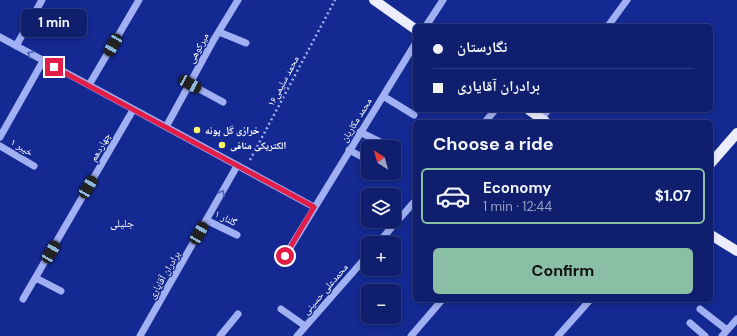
<!DOCTYPE html>
<meta charset="utf-8">
<style>
:root{--surface:#0f1f6e;--page:#182773;--text:#f1f3f6;--muted:#9ba2c2;--line:#2f3d81;--accent:#8abfa5}
body{margin:0;font-family:"DM Sans","Noto Naskh Arabic",sans-serif;background:var(--page);color:var(--text);height:100vh;display:flex;flex-direction:column;font-size:15px;white-space:nowrap}
*{box-sizing:border-box;margin:0}
p{font-size:13px;color:var(--muted)}
.icon{flex:none;width:22px;height:22px;fill:none;stroke:currentColor;stroke-width:2;stroke-linecap:round;stroke-linejoin:round}
.map{position:relative;flex:1;overflow:hidden}
.drawer{position:absolute;left:413px;top:120px;width:300px;height:182px;display:flex;flex-direction:column;background:var(--surface);border-radius:6px;box-shadow:0 2px 6px #0003,0 0 0 1px var(--line)}
.drawer>*{flex:none}
.hud{position:absolute;left:413px;top:24px;width:300px;height:88px;border-radius:6px;box-shadow:0 2px 6px #0003,0 0 0 1px var(--line);display:grid;align-content:center;height:88px;padding:0 20px;background:var(--surface)}
.needle{width:26px;rotate:323deg}
.controls{position:absolute;left:361px;top:140px;display:grid;gap:8px}
.controls a{display:grid;place-items:center;width:40px;height:40px;border-radius:6px;background:var(--surface);box-shadow:0 2px 6px #0003,0 0 0 1px var(--line);font-size:20px}
.end{position:absolute;width:18px;height:18px;margin:-9px;border:5px solid #e11d48;background:#fff;box-shadow:0 0 0 2px #fff}
.from{border-radius:50%}
.bubble{position:absolute;height:28px;border-radius:6px;background:var(--surface);box-shadow:0 2px 6px #0003,0 0 0 1px var(--line);font-size:13px;font-weight:700;line-height:28px;text-align:center}
.car{position:absolute;width:12px;height:24px;margin:-12px -6px;border-radius:5px;box-shadow:0 0 3px 1px #0007;background:linear-gradient(#222 24%,#8ab4d8 0 40%,#222 0 76%,#8ab4d8 0 86%,#222 0)}
.hud b{display:flex;align-items:center;gap:14px;height:38px;font-size:15px}
.hud b+b{border-top:1px solid var(--line)}
.hud i{width:10px;height:10px;background:var(--text)}
ul{padding:0;list-style:none}
li{display:flex;align-items:center;gap:12px;height:56px;margin:0 8px 6px;padding:0 12px;border:2px solid var(--line);border-radius:6px}
li div{flex:1}
li b{display:block;font-size:15px}
li em{font-style:normal;font-weight:700}
li.selected{border-color:var(--accent)}
li>.icon{width:36px;height:36px;stroke-width:1.5}
h2{padding:0 20px;font-size:18px;line-height:48px}
.primary-button{display:flex;gap:8px;margin-top:auto;padding:8px 20px}
.primary-button a{flex:1;height:46px;border-radius:6px;background:var(--accent);color:#111;font-size:16px;font-weight:700;line-height:46px;text-align:center}
.map>svg:first-child{display:block}
.lines{fill:none;stroke-linecap:round;stroke-linejoin:round}
.path{stroke:#a1b0f2;stroke-width:2.5;stroke-dasharray:2 3;stroke-linecap:butt}
.minor{stroke:#a1b0f2;stroke-width:7}
.major{stroke:#eceeff;stroke-width:10}
.oneway{stroke:#4c5fb8}
.route{stroke:#e11d48;stroke-width:5}
.poi-dot{fill:#fffb62;stroke:#142992;stroke-width:1.5}
.labels{text-anchor:middle;dominant-baseline:central;stroke-width:3;stroke-linejoin:round;paint-order:stroke}
.street-label{font-size:10px;fill:#fff;stroke:#142992}
.poi-label{font-size:10px;font-weight:bold;fill:#fff;stroke:#142992;text-anchor:start}
.neighbourhood-label{font-size:11px;fill:#fff;stroke:#142992}
</style>
<div class="map">
<svg width="737" height="336" viewBox="0 0 737 336">
<rect width="100%" height="100%" fill="#142992"/>
<g class="lines">
<!-- path -->
<path class="path" d="M250,160L335,0"/>
<!-- minor -->
<path class="minor" d="M426,26L443,0
M608,26L627,0
M219,32L246,43
M0,37L314,207
M16,46L42,0
M190,84L223,102
M89,85L139,0
M383,96L414,115
M541,119L548,110
M485,122L495,110
M166,127L213,41L238,0
M360,132L390,147
M0,137L43,61
M0,146L34,166
M349,150L368,160
M206,220L237,235
M378,243L415,201
M285,256L415,44
M36,278L61,291
M23,299L133,110
M281,309L305,326
M700,309L727,330
M690,323L705,336
M140,336L237,166
M220,336L238,314
M297,336L368,255
M411,336L442,300
M558,336L590,300
M722,336L737,319"/>
<!-- major -->
<path class="major" d="M374,0L415,29
M529,110L546,122
M711,163L737,133
M711,235L737,251"/>
</g>
<!-- one-way arrows -->
<defs><path id="oneway-chevron" d="M-2-3.5L2.5 0L-2 3.5" fill="none" stroke-width="1.6" stroke-linecap="round" stroke-linejoin="round"/></defs>
<g class="oneway">
<use href="#oneway-chevron" transform="translate(30 54) rotate(-151)"/>
<use href="#oneway-chevron" transform="translate(222 193) rotate(-60)"/>
</g>
<g class="lines">
<!-- route -->
<path class="route" d="M54,67L314,207L285,256"/>
</g>
<!-- markers -->
<g class="poi-dot">
<circle cx="197" cy="130" r="4"/>
<circle cx="222" cy="145" r="4"/>
</g>
<g class="labels">
<!-- street labels -->
<g class="street-label">
<text transform="translate(198 48) rotate(-61)">میرکوهی</text>
<text transform="translate(283 81) rotate(-62)">محمد سلیمی۱۶</text>
<text transform="translate(356 120) rotate(-58)">محمد مکاریان</text>
<text transform="translate(22 147) rotate(31)">خیبر ۱</text>
<text transform="translate(100 147) rotate(-60)">چهاردهم</text>
<text transform="translate(226 218) rotate(26)">گلنار ۱</text>
<text transform="translate(164 275) rotate(-60)">برادران آقایاری</text>
<text transform="translate(325 289) rotate(-49)">محمدعلی حسینی</text>
</g>
<!-- poi labels -->
<g class="poi-label">
<text x="205" y="130">خرازی گل پونه</text>
<text x="230" y="145">الکتریکی منافی</text>
</g>
<!-- neighbourhood labels -->
<g class="neighbourhood-label">
<text x="122" y="223">جلیلی</text>
</g>
</g>
</svg>
<div class="controls">
<a><svg class="needle" viewBox="-14 -14 28 28"><path d="M0-13l5 13h-10z" fill="#e53935"/><path d="M0 13l5-13h-10z" fill="#9ba2c2"/></svg></a>
<a><svg class="icon" aria-label="layers" viewBox="0 0 24 24"><path d="M12 4l9 5-9 5-9-5zM3 14l9 5 9-5"/></svg></a>
<a>+</a>
<a>−</a>
</div>
<i class="end from" style="left:285px;top:256px"></i>
<i class="end" style="left:54px;top:67px"></i>
<div class="bubble" style="left:21px;top:9px;width:66px">1 min</div>
<i class="car" style="left:113px;top:45px;rotate:210deg"></i>
<i class="car" style="left:190px;top:84px;rotate:119deg"></i>
<i class="car" style="left:88px;top:187px;rotate:30deg"></i>
<i class="car" style="left:199px;top:233px;rotate:30deg"></i>
<i class="car" style="left:51px;top:252px;rotate:30deg"></i>
<div class="hud">
<b><i class="from"></i>نگارستان</b>
<b><i></i>برادران آقایاری</b>
</div>
<section class="drawer">
<h2>Choose a ride</h2>
<ul>
<li class="selected"><svg class="icon" aria-label="car" viewBox="0 0 24 24"><path d="M5 17H2v-5l4-1 3-4h7l3 4 3 1v5h-3M9 17h6M6 11h13"/><circle cx="7" cy="17" r="2"/><circle cx="17" cy="17" r="2"/></svg><div><b>Economy</b><p>1 min · 12:44</p></div><em>$1.07</em></li>
</ul>
<div class="primary-button"><a>Confirm</a></div>
</section>
</div>
